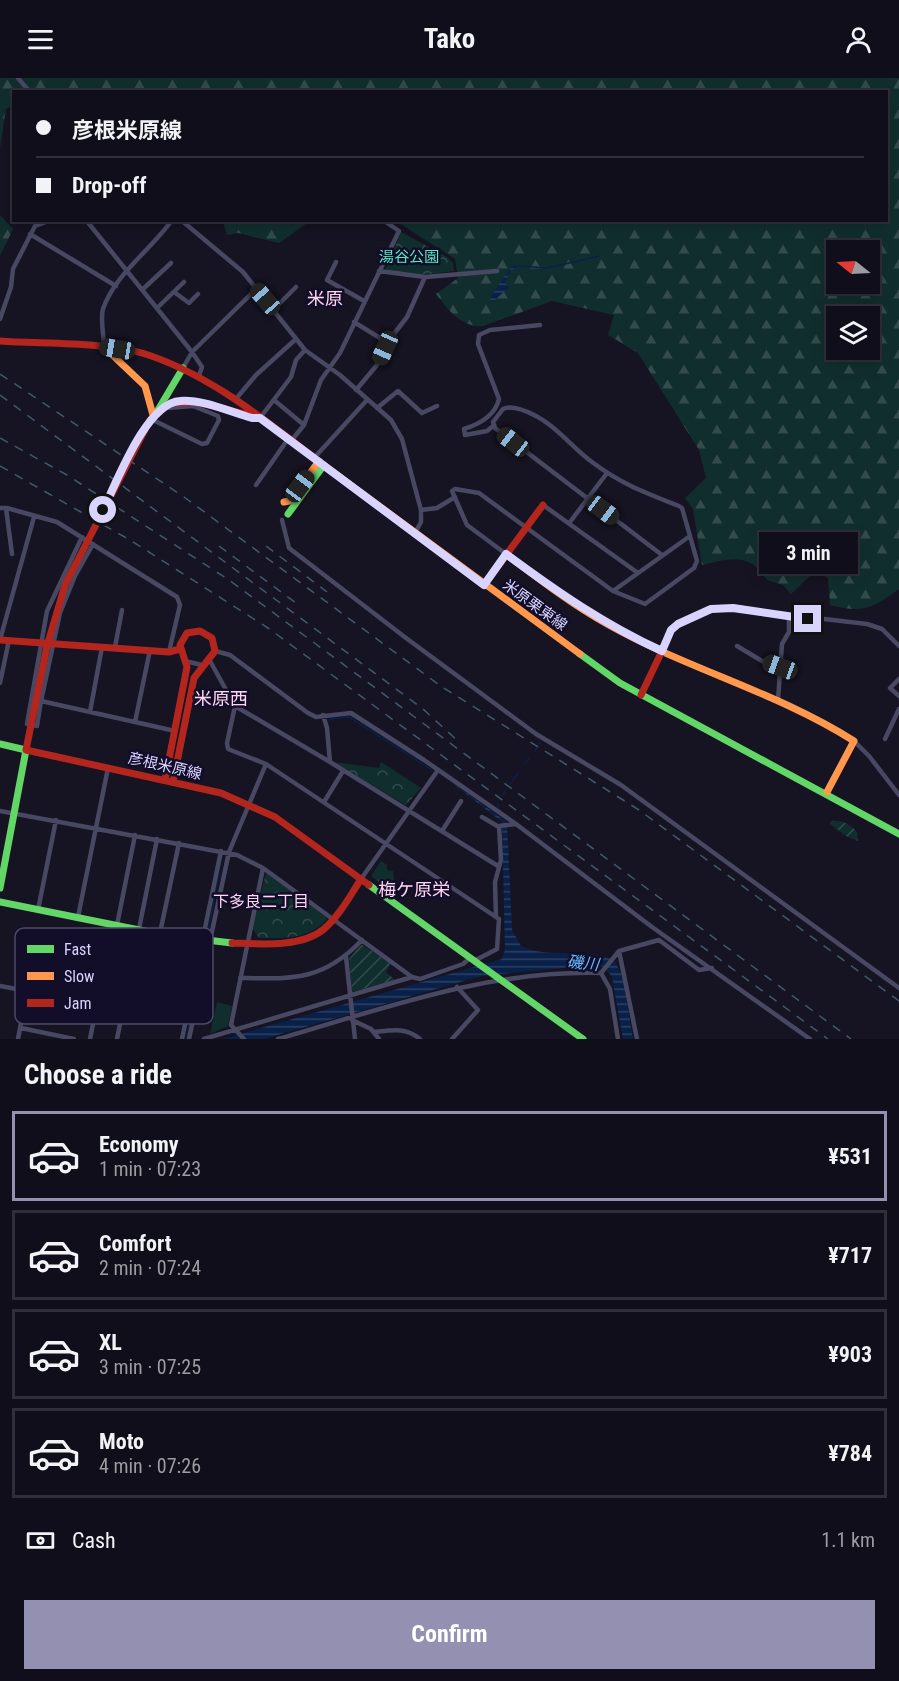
<!DOCTYPE html>
<meta charset="utf-8">
<style>
:root{--surface:#100e1a;--page:#191723;--text:#f1f3f6;--muted:#9c9ca2;--line:#302e39;--accent:#9490b2}
body{margin:0;font-family:"Roboto Condensed","Noto Sans JP",sans-serif;background:var(--page);color:var(--text);height:100vh;display:flex;flex-direction:column;font-size:22px;white-space:nowrap}
*{box-sizing:border-box;margin:0}
p{font-size:20px;color:var(--muted)}
.icon{flex:none;width:33px;height:33px;fill:none;stroke:currentColor;stroke-width:2;stroke-linecap:round;stroke-linejoin:round}
.map{position:relative;height:961px;overflow:hidden}
.side{display:flex;flex-direction:column;background:var(--surface);flex:1}
.side>*{flex:none}
.banner{position:absolute;left:12px;top:12px;width:876px;height:132px;border-radius:0px;box-shadow:0 3px 15px #0003,0 0 0 2px var(--line);display:grid;align-content:center;height:132px;padding:0 24px;background:var(--surface)}
.needle{width:39px;rotate:288deg}
.controls{position:absolute;left:826px;top:162px;display:grid;gap:12px}
.controls a{display:grid;place-items:center;width:54px;height:54px;border-radius:0px;background:var(--surface);box-shadow:0 3px 15px #0003,0 0 0 2px var(--line);font-size:30px}
.end{position:absolute;width:27px;height:27px;margin:-14px;border:8px solid #d8d4ff;background:#111;box-shadow:0 0 0 3px #111}
.from{border-radius:50%}
.bubble{position:absolute;height:42px;border-radius:0px;background:var(--surface);box-shadow:0 3px 15px #0003,0 0 0 2px var(--line);font-size:20px;font-weight:700;line-height:42px;text-align:center}
.car{position:absolute;width:18px;height:36px;margin:-18px -9px;border-radius:8px;box-shadow:0 0 4px 2px #0007;background:linear-gradient(#222 24%,#8ab4d8 0 40%,#222 0 76%,#8ab4d8 0 86%,#222 0)}
.banner b{display:flex;align-items:center;gap:21px;height:57px;font-size:22px}
.banner b+b{border-top:2px solid var(--line)}
.banner i{width:15px;height:15px;background:var(--text)}
ul{padding:0;list-style:none}
li{display:flex;align-items:center;gap:18px;height:90px;margin:0 12px 9px;padding:0 12px;border:3px solid var(--line);border-radius:0px}
li div{flex:1}
li b{display:block;font-size:22px}
li em{font-style:normal;font-weight:700}
li.selected{border-color:var(--accent)}
li>.icon{width:54px;height:54px;stroke-width:1.5}
h2{padding:0 24px;font-size:27px;line-height:72px}
.pay{display:flex;align-items:center;gap:15px;height:66px;padding:0 24px;font-size:22px}
.pay p{margin-inline-start:auto}
.primary-button{display:flex;gap:12px;margin-top:auto;padding:12px 24px}
.primary-button a{flex:1;height:69px;border-radius:0px;background:var(--accent);color:#fff;font-size:24px;font-weight:700;line-height:69px;text-align:center}
header{display:flex;justify-content:space-between;align-items:center;height:78px;padding:0 24px;background:var(--surface);font-size:27px;font-weight:700}
.map>svg:first-child{display:block}
.grass{fill:#112e2e}
.forest{fill:url(#forest-firs);fill-rule:evenodd}
.park{fill:url(#park-crowns)}
.garden{fill:url(#garden-furrows)}
.water{fill:url(#water-rules)}
.lines{fill:none;stroke-linecap:round;stroke-linejoin:round}
.stream{stroke:#092148;stroke-width:1.5}
.street{stroke:#484863;stroke-width:4.5}
.fast{stroke:#63d668;stroke-width:7}
.slow{stroke:#ff974d;stroke-width:7}
.jam{stroke:#b3261e;stroke-width:7}
.rail{stroke:#41596c;stroke-width:1.5;stroke-dasharray:9 8;stroke-linecap:butt}
.jam-bridge{stroke:#b3261e;stroke-width:7}
.route{stroke:#d8d4ff;stroke-width:8}
.labels{text-anchor:middle;dominant-baseline:central;stroke-width:5;stroke-linejoin:round;paint-order:stroke}
.park-label{font-size:15px;fill:#56e9c2;stroke:#120d28}
.street-label{font-size:15px;fill:#d8d4ff;stroke:#120d28}
.neighbourhood-label{font-size:16px;fill:#ffd6f1;stroke:#120d28}
.water-label{font-size:16px;font-style:italic;fill:#62b9ff;stroke:#120d28}
.quarter-label{font-size:18px;fill:#ffd6f1;stroke:#120d28}
.key{fill:#120d28;stroke:#4d4968;stroke-width:1.5}
.key-label{font-size:16px;fill:#d8d4ff}
</style>
<header><svg class="icon" aria-label="menu" viewBox="0 0 24 24"><path d="M4 6h16M4 12h16M4 18h16"/></svg>Tako<svg class="icon" aria-label="person" viewBox="0 0 24 24"><circle cx="12" cy="8" r="4"/><path d="M4 21q1-7 8-7t8 7"/></svg></header>
<div class="map">
<svg width="899" height="961" viewBox="0 0 899 961">
<defs>
<pattern id="forest-firs" width="22" height="20" patternUnits="userSpaceOnUse" patternTransform="scale(1.5)"><rect width="22" height="20" fill="#112e2e"/><path d="M5 1l3.5 6h-7zM16 11l3.5 6h-7z" fill="#334b4d"/></pattern>
<pattern id="park-crowns" width="20" height="18" patternUnits="userSpaceOnUse" patternTransform="scale(1.5)"><rect width="20" height="18" fill="#112e2e"/><path d="M2 6a3 3 0 1 1 6 0M12 15a3 3 0 1 1 6 0" fill="none" stroke="#334b4d"/></pattern>
<pattern id="garden-furrows" width="10" height="10" patternUnits="userSpaceOnUse" patternTransform="scale(1.5)"><rect width="10" height="10" fill="#112e2e"/><path d="M-1 1l2-2M0 10L10 0M9 11l2-2" fill="none" stroke="#334b4d"/></pattern>
<pattern id="water-rules" width="6" height="5" patternUnits="userSpaceOnUse" patternTransform="scale(1.5)"><rect width="6" height="5" fill="#092148"/><path d="M0 2.5h6" fill="none" stroke="#2c4063"/></pattern>
</defs>
<rect width="100%" height="100%" fill="#161322"/>
<!-- grass -->
<path class="grass" d="M217,924L232,928L228,948L210,956Z"/>
<!-- forest -->
<path class="forest" d="M0,0H899V511C872,530 864,536 830,527L828,500L816,492L791,516L783,507L767,502C750,474 730,480 702,487L693,431L685,420L706,400L699,372L638,275L608,257L614,237L552,223L483,248C462,250 448,232 436,216L458,200L455,181L396,143L886,142V14H14L13,27L6,31L0,70ZM837,172H870V206H837ZM837,238H870V272H837Z
M0,137L13,151L0,178Z
M223,143V142L310,143L279,165L238,155L227,157Z"/>
<!-- park -->
<path class="park" d="M401,154L447,179L453,185L454,193C431,196 407,199 385,193Z
M333,684L379,690L381,684L421,710L406,727Z
M381,783L387,787V792L393,793L394,801L390,804L388,811L371,798Z
M266,795L326,839L327,841C308,862 285,860 259,860L252,850Z"/>
<!-- garden -->
<path class="garden" d="M832,743C843,742 850,746 857,754L858,763L846,758L830,746Z
M361,866L391,885L386,894L395,902L352,914L349,881Z"/>
<!-- water -->
<path class="water" d="M514,187L520,188L511,192L505,205L509,210L492,224L490,221C491,217 512,188 514,187Z
M443,698L507,744L512,852L521,868C550,882 587,868 615,883L623,900L633,961H623L612,899L604,889L594,887L481,898L264,961H223L502,881L505,872L502,744Z"/>
<g class="lines">
<!-- stream -->
<path class="stream" d="M520,188L547,190L600,178
M330,641L349,639L432,692
M539,666L540,665
M535,673L537,670
M525,685L529,681
M510,706L518,695
M503,717L506,712
M498,730V726
M207,860L222,778
M186,961L206,865"/>
<!-- street -->
<path class="street" d="M18,0L30,14
M86,142L192,274L202,289L199,298
M181,142L243,194L305,272L340,297L391,342L402,361L421,432V444L415,455
M30,156L116,208
M336,184L327,202L364,223
M425,199L497,193
M142,212L171,185
M174,214L189,225L198,216
M157,230L184,204
M274,231L296,209
M0,241L11,209L13,191L35,148L51,142
M354,244L388,265
M104,269C104,258 100,241 103,231C115,196 151,172 172,142
M183,290L192,274L256,211
M356,312L377,287L390,261L407,239L425,199L379,193
M235,322L256,297L296,261
M274,322L304,347
M377,330L398,313L422,335L437,328
M260,340L291,299L296,282L305,272
M153,342L202,366L207,365L219,342L218,338L193,328L167,330
M493,348L487,353L465,357L464,351C480,346 495,338 499,321L478,266L479,257L490,252L540,247
M291,363L304,347L321,302L340,275L399,153L383,142
M314,380L367,322
M256,407L288,361
M543,427L638,495
M0,430H7L57,444L177,519L180,527L169,574
M6,430L12,476
M421,432L437,430L455,419
M282,442L289,470L406,560L536,656L621,707L899,910
M570,444L607,395
M82,459L47,533L27,646L37,648L41,623L135,644L150,572
M506,476L467,447L452,413L455,411L479,415L613,513L645,526L694,490L697,483L690,458L613,513
M662,477L495,350L493,344L503,331C511,327 526,333 534,337C555,347 573,370 592,384C621,406 646,415 679,428L682,430L690,458
M0,562L34,439
M737,568L762,583L780,589
M115,569L122,532
M215,573L230,577L308,635L316,639L351,635L424,682L516,746L652,849L810,961
M662,573L671,552L678,546L721,529L867,546L882,551L899,568
M185,583L202,587
M899,601L890,610L899,618
M0,605L9,562
M778,622L782,566L789,554V538
M41,623L60,535L75,498L93,466
M235,628L330,684
M90,634L102,569
M323,637L327,650L330,684L498,788
M135,644L175,653
M885,661L899,631
M854,663L869,678L899,717
M266,686L496,839
M324,724L343,693
M0,733L237,777L263,790L412,899
M482,739L499,749
M442,753L461,723
M361,801L438,692
M38,832L56,742
M78,839L108,690
M117,847L135,757
M160,855L179,765
M619,873L637,961
M346,879L355,961
M474,883L497,871L499,841L496,839L495,804L501,782L499,748L516,746
M601,895L610,911L618,961
M240,900C293,901 323,903 362,862
M0,908L97,926L90,961
M352,942L371,951L379,961
M21,950L74,961
M374,954C392,952 406,949 420,961
M18,961L27,914
M117,961L157,761
M182,961L221,773
M189,961L229,774L266,686L228,671L227,665L235,628L210,583
M204,961L412,899L420,901L463,886L470,880
M244,961L231,947L263,790
M278,961C385,930 488,892 601,895L619,873L659,862L699,892L712,890
M452,961L478,932L457,909"/>
<!-- fast -->
<path class="fast" d="M158,332L183,290
M288,436L324,387
M580,576L620,605L899,756
M0,666L26,672L0,810
M369,807L583,961
M0,824L164,857L232,865"/>
<!-- slow -->
<path class="slow" d="M104,269L145,308L153,337
M333,394L580,576
M284,424L289,423L319,383
M506,476C539,501 571,526 607,546C687,591 777,614 854,663L827,714"/>
<!-- jam -->
<path class="jam" d="M0,263C41,266 105,264 142,275C214,297 274,350 333,394
M197,324L260,340
M484,507L543,427
M0,562L169,574L180,571
M47,568L26,672L221,715L275,739L369,807
M641,617L662,573
M165,702L187,589L180,567L187,555L200,553L212,560L215,573L194,600L173,704
M232,865C260,866 301,870 324,851C340,837 350,818 361,801"/>
<!-- rail -->
<path class="rail" d="M0,296L184,419L442,609L639,732L899,923
M0,317L423,631L459,664
M0,360L67,397L229,502L851,961
M0,388L130,462L268,550L828,961
M219,468L296,525
M266,468L327,514"/>
<!-- jam-bridge -->
<path class="jam-bridge" d="M47,568L65,507L150,342L170,325L197,324"/>
</g>
<g class="lines">
<!-- route -->
<path class="route" d="M103,432C117,404 146,325 180,323C203,321 230,334 252,340H260L484,507L506,476C556,513 605,547 662,573L671,552L678,546L711,531L733,530L808,541"/>
</g>
<g class="labels">
<!-- park labels -->
<g class="park-label">
<text x="409" y="179">湯谷公園</text>
</g>
<!-- street labels -->
<g class="street-label">
<text transform="translate(535 527) rotate(36)">米原栗東線</text>
<text transform="translate(165 688) rotate(13)">彦根米原線</text>
</g>
<!-- neighbourhood labels -->
<g class="neighbourhood-label">
<text x="261" y="823">下多良二丁目</text>
</g>
<!-- water labels -->
<g class="water-label">
<text transform="translate(583 885) rotate(6)">磯川</text>
</g>
<!-- quarter labels -->
<g class="quarter-label">
<text x="325" y="220">米原</text>
<text x="221" y="620">米原西</text>
<text x="414" y="811">梅ケ原栄</text>
</g>
</g>
<!-- legend -->
<rect x="15" y="850" width="198" height="96" rx="9" class="key"/>
<rect x="27" y="867" width="27" height="8" fill="#63d668"/>
<rect x="27" y="894" width="27" height="8" fill="#ff974d"/>
<rect x="27" y="921" width="27" height="8" fill="#b3261e"/>
<g class="key-label">
<text x="64" y="877">Fast</text>
<text x="64" y="904">Slow</text>
<text x="64" y="931">Jam</text>
</g>
</svg>
<div class="controls">
<a><svg class="needle" viewBox="-14 -14 28 28"><path d="M0-13l5 13h-10z" fill="#e53935"/><path d="M0 13l5-13h-10z" fill="#9c9ca2"/></svg></a>
<a><svg class="icon" aria-label="layers" viewBox="0 0 24 24"><path d="M12 4l9 5-9 5-9-5zM3 14l9 5 9-5"/></svg></a>
</div>
<i class="end from" style="left:103px;top:432px"></i>
<i class="end" style="left:808px;top:541px"></i>
<div class="bubble" style="left:759px;top:454px;width:99px">3 min</div>
<i class="car" style="left:265px;top:221px;rotate:319deg"></i>
<i class="car" style="left:385px;top:270px;rotate:204deg"></i>
<i class="car" style="left:117px;top:271px;rotate:279deg"></i>
<i class="car" style="left:513px;top:364px;rotate:308deg"></i>
<i class="car" style="left:300px;top:408px;rotate:37deg"></i>
<i class="car" style="left:603px;top:432px;rotate:127deg"></i>
<i class="car" style="left:780px;top:589px;rotate:290deg"></i>
<div class="banner">
<b><i class="from"></i>彦根米原線</b>
<b><i></i>Drop-off</b>
</div>
</div>
<section class="side">
<h2>Choose a ride</h2>
<ul>
<li class="selected"><svg class="icon" aria-label="car" viewBox="0 0 24 24"><path d="M5 17H2v-5l4-1 3-4h7l3 4 3 1v5h-3M9 17h6M6 11h13"/><circle cx="7" cy="17" r="2"/><circle cx="17" cy="17" r="2"/></svg><div><b>Economy</b><p>1 min · 07:23</p></div><em>¥531</em></li>
<li><svg class="icon" aria-label="car" viewBox="0 0 24 24"><path d="M5 17H2v-5l4-1 3-4h7l3 4 3 1v5h-3M9 17h6M6 11h13"/><circle cx="7" cy="17" r="2"/><circle cx="17" cy="17" r="2"/></svg><div><b>Comfort</b><p>2 min · 07:24</p></div><em>¥717</em></li>
<li><svg class="icon" aria-label="car" viewBox="0 0 24 24"><path d="M5 17H2v-5l4-1 3-4h7l3 4 3 1v5h-3M9 17h6M6 11h13"/><circle cx="7" cy="17" r="2"/><circle cx="17" cy="17" r="2"/></svg><div><b>XL</b><p>3 min · 07:25</p></div><em>¥903</em></li>
<li><svg class="icon" aria-label="car" viewBox="0 0 24 24"><path d="M5 17H2v-5l4-1 3-4h7l3 4 3 1v5h-3M9 17h6M6 11h13"/><circle cx="7" cy="17" r="2"/><circle cx="17" cy="17" r="2"/></svg><div><b>Moto</b><p>4 min · 07:26</p></div><em>¥784</em></li>
</ul>
<div class="pay"><svg class="icon" aria-label="cash" viewBox="0 0 24 24"><path d="M3 7h18v10H3z"/><circle cx="12" cy="12" r="2"/></svg>Cash<p>1.1 km</p></div>
<div class="primary-button"><a>Confirm</a></div>
</section>
